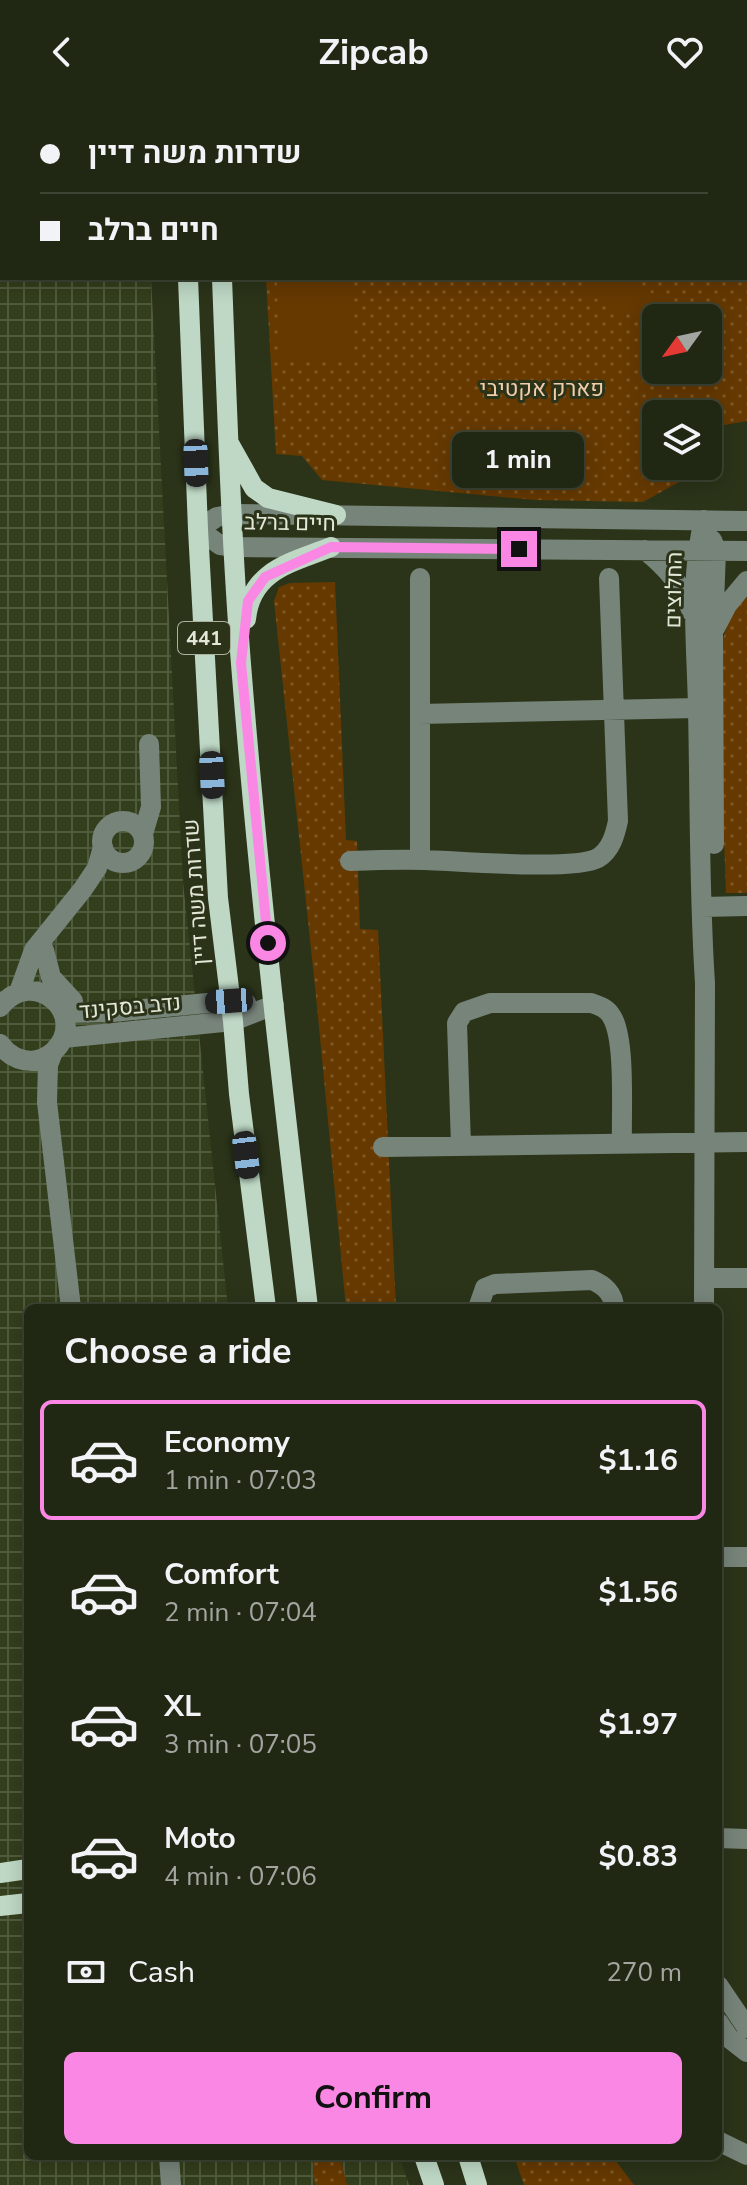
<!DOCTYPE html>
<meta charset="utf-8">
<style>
:root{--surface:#202713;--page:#2d3321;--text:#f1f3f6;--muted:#a2a5a0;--line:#3d4433;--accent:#fb87e5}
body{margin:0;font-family:"Nunito Sans",Heebo,sans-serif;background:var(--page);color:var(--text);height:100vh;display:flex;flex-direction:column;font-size:30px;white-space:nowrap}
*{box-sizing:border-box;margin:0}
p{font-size:26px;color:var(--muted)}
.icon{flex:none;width:44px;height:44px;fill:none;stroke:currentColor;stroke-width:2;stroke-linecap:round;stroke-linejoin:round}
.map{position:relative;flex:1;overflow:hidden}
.panel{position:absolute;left:24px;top:1200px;width:698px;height:856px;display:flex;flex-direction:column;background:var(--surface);border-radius:12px;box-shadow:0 4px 20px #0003,0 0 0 2px var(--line)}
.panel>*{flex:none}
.banner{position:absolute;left:0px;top:0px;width:748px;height:176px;box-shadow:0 4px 20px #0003,0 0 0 2px var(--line);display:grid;align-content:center;height:176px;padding:0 40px;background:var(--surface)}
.needle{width:52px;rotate:237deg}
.tools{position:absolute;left:642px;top:200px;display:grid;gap:16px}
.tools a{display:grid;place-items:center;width:80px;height:80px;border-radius:12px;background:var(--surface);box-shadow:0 4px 20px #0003,0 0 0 2px var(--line);font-size:40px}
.end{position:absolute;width:36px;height:36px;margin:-18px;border:10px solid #fb87e5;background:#111;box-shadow:0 0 0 4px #111}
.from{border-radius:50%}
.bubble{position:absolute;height:56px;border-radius:12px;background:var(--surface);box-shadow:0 4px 20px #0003,0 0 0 2px var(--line);font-size:26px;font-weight:700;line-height:56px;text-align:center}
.car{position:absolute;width:24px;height:48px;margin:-24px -12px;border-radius:10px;box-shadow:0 0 6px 2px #0007;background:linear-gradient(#222 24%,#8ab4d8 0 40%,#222 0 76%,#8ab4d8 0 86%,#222 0)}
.banner b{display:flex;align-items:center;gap:28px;height:76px;font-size:30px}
.banner b+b{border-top:2px solid var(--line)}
.banner i{width:20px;height:20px;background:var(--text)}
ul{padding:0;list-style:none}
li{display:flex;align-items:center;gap:24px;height:120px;margin:0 16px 12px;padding:0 24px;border:4px solid transparent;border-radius:12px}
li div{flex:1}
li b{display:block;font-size:30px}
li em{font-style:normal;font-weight:700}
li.selected{border-color:var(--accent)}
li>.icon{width:72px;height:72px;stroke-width:1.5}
h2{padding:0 40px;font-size:36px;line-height:96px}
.pay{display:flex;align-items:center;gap:20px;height:88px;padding:0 40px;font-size:30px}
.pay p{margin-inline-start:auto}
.action{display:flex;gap:16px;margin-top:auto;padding:16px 40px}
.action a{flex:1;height:92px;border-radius:12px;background:var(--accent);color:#111;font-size:32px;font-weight:700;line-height:92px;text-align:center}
header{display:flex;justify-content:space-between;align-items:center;height:104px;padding:0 40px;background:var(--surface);font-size:36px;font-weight:700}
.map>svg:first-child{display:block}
.industrial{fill:url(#industrial-grid)}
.park{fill:url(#park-dots);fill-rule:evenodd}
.pitch{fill:#663900}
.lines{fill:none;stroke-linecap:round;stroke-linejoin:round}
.minor{stroke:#77847a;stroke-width:20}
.major{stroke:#bed8c5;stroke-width:20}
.route{stroke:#fb87e5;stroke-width:10}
.labels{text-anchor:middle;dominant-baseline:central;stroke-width:6;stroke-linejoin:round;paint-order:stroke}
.shield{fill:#2b3419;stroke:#abb19e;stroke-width:2}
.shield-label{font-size:20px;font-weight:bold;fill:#e2e7d7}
.park-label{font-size:22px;fill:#f2cdac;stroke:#2b3419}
.street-label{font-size:22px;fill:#e2e7d7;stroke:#2b3419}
</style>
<header><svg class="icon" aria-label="back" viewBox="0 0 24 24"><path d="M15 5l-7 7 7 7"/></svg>Zipcab<svg class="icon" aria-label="heart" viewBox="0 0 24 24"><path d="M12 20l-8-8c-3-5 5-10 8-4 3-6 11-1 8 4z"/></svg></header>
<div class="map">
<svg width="747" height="2081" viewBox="0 0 747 2081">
<defs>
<pattern id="industrial-grid" width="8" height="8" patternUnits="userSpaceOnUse" patternTransform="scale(2)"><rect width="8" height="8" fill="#333e1c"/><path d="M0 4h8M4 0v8" fill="none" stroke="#505a3c"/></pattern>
<pattern id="park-dots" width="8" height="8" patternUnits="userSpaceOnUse" patternTransform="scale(2)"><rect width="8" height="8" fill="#663900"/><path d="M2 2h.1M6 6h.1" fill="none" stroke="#7c5624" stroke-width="1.8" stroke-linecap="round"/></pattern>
</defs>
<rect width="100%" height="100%" fill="#2b3419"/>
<!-- industrial -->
<path class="industrial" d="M0,0H142V2H2V174H151L183,778L228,1204H28V2052H399L409,2081H0Z"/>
<!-- park -->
<path class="park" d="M257,0H747V317L708,324V310H656V362H697V368L643,398L535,396L322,376L302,352L276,350L266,174H746V2ZM656,214H708V266H656Z
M335,478L346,736L357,737L360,825L378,826L396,1204H346L316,892L274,497L279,483L290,479Z
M747,493V789H726L718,564C721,537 727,511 747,493Z
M312,2052H340L347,2081H315Z
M514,2052H612L634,2081H524Z"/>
<!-- pitch -->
<path class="pitch" d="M277,174H350L351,257L279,258Z
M590,174H621L687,207L684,214H656V224L583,188Z"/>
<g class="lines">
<!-- minor -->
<path class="minor" d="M747,417L233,410L217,413L198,425L220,441L235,443L747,447
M712,436L716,447L713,527L714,740
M645,446C667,464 682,481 692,508
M420,474V756
M715,524L727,501L747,477
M420,610L698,604
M102 738a21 21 0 1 1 42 0a21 21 0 1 1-42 0Z
M143,730L151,703L149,640
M350,757C375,756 400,755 425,756C457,757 575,767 598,754C611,746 615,731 618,717L609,474
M702,803L747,802
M44,846L51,873L73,897
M19,888L34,846L83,785L97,764L103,743
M0,903C34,860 90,912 54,947C48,953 40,956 32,957C18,957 8,951 0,940
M63,909L112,908L229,897L246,899
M63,934L233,917L274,901
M53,948L48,961L47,998L71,1204
M461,1042L457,919L464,908L490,899H591C600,902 607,904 612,913C626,937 621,1009 622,1039
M383,1043L747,1038
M704,1174H747
M478,1204L485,1184L495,1180L592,1176C604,1181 614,1190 614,1204
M704,1204L705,879C699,788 700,696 698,605C697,543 689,477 704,416
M718,1453H747
M718,1734L747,1735
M718,1881L747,1924
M718,1918L729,1934L747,1948
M718,2037L747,2051
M169,2052L171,2081"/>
<!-- major -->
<path class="major" d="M180,0V2
M214,0V2
M188,174L198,425L218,794L233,917L239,990L266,1204
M222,174C227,303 231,432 241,560C258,775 283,990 308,1204
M230,341L254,384L268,394L336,411
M246,515C251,466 291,459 331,443
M0,1769L28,1765
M0,1802L28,1799
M424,2052L434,2081
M468,2052L477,2081"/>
</g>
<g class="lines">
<!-- route -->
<path class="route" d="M268,839L241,559L248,497L265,473L331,443L519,445"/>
</g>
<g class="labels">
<!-- shield labels -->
<rect class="shield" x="178" y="518" width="52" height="32" rx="6"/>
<g class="shield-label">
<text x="204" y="534">441</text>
</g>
<!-- park labels -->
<g class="park-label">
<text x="542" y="285">פארק אקטיבי</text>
</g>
<!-- street labels -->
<g class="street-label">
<text transform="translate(290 419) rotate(1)">חיים ברלב</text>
<text transform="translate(674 486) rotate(-89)">החלוצים</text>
<text transform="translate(196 788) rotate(-94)">שדרות משה דיין</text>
<text transform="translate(130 903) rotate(-5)">נדב בסקינד</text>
</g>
</g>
</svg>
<div class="tools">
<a><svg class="needle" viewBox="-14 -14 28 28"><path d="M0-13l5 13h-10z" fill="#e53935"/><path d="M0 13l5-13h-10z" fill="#a2a5a0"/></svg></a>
<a><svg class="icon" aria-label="layers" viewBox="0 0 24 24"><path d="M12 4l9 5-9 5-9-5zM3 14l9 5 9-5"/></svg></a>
</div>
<i class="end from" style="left:268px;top:839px"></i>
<i class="end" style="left:519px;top:445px"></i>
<div class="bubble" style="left:452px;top:328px;width:132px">1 min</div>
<i class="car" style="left:196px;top:359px;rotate:178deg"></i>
<i class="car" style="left:212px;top:671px;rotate:177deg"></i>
<i class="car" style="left:229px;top:897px;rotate:266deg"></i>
<i class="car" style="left:246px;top:1051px;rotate:173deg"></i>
<div class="banner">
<b><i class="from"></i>שדרות משה דיין</b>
<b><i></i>חיים ברלב</b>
</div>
<section class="panel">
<h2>Choose a ride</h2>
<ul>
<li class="selected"><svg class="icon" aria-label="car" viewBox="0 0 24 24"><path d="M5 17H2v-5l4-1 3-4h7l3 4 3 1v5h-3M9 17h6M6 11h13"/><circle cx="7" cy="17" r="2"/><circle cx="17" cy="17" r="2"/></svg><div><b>Economy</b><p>1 min · 07:03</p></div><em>$1.16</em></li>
<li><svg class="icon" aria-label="car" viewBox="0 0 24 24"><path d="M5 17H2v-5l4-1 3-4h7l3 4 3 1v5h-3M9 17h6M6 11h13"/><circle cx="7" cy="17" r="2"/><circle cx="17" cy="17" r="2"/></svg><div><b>Comfort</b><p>2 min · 07:04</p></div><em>$1.56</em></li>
<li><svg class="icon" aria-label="car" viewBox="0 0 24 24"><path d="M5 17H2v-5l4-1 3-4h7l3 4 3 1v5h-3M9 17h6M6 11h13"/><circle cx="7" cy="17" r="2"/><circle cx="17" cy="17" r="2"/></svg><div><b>XL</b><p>3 min · 07:05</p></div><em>$1.97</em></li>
<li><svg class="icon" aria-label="car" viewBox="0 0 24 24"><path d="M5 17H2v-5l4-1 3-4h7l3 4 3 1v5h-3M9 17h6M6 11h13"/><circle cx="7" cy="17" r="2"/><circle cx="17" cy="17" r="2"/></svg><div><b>Moto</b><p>4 min · 07:06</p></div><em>$0.83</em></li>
</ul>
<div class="pay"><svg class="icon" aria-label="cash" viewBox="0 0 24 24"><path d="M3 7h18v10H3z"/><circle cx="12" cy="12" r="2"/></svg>Cash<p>270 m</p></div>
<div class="action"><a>Confirm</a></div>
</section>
</div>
